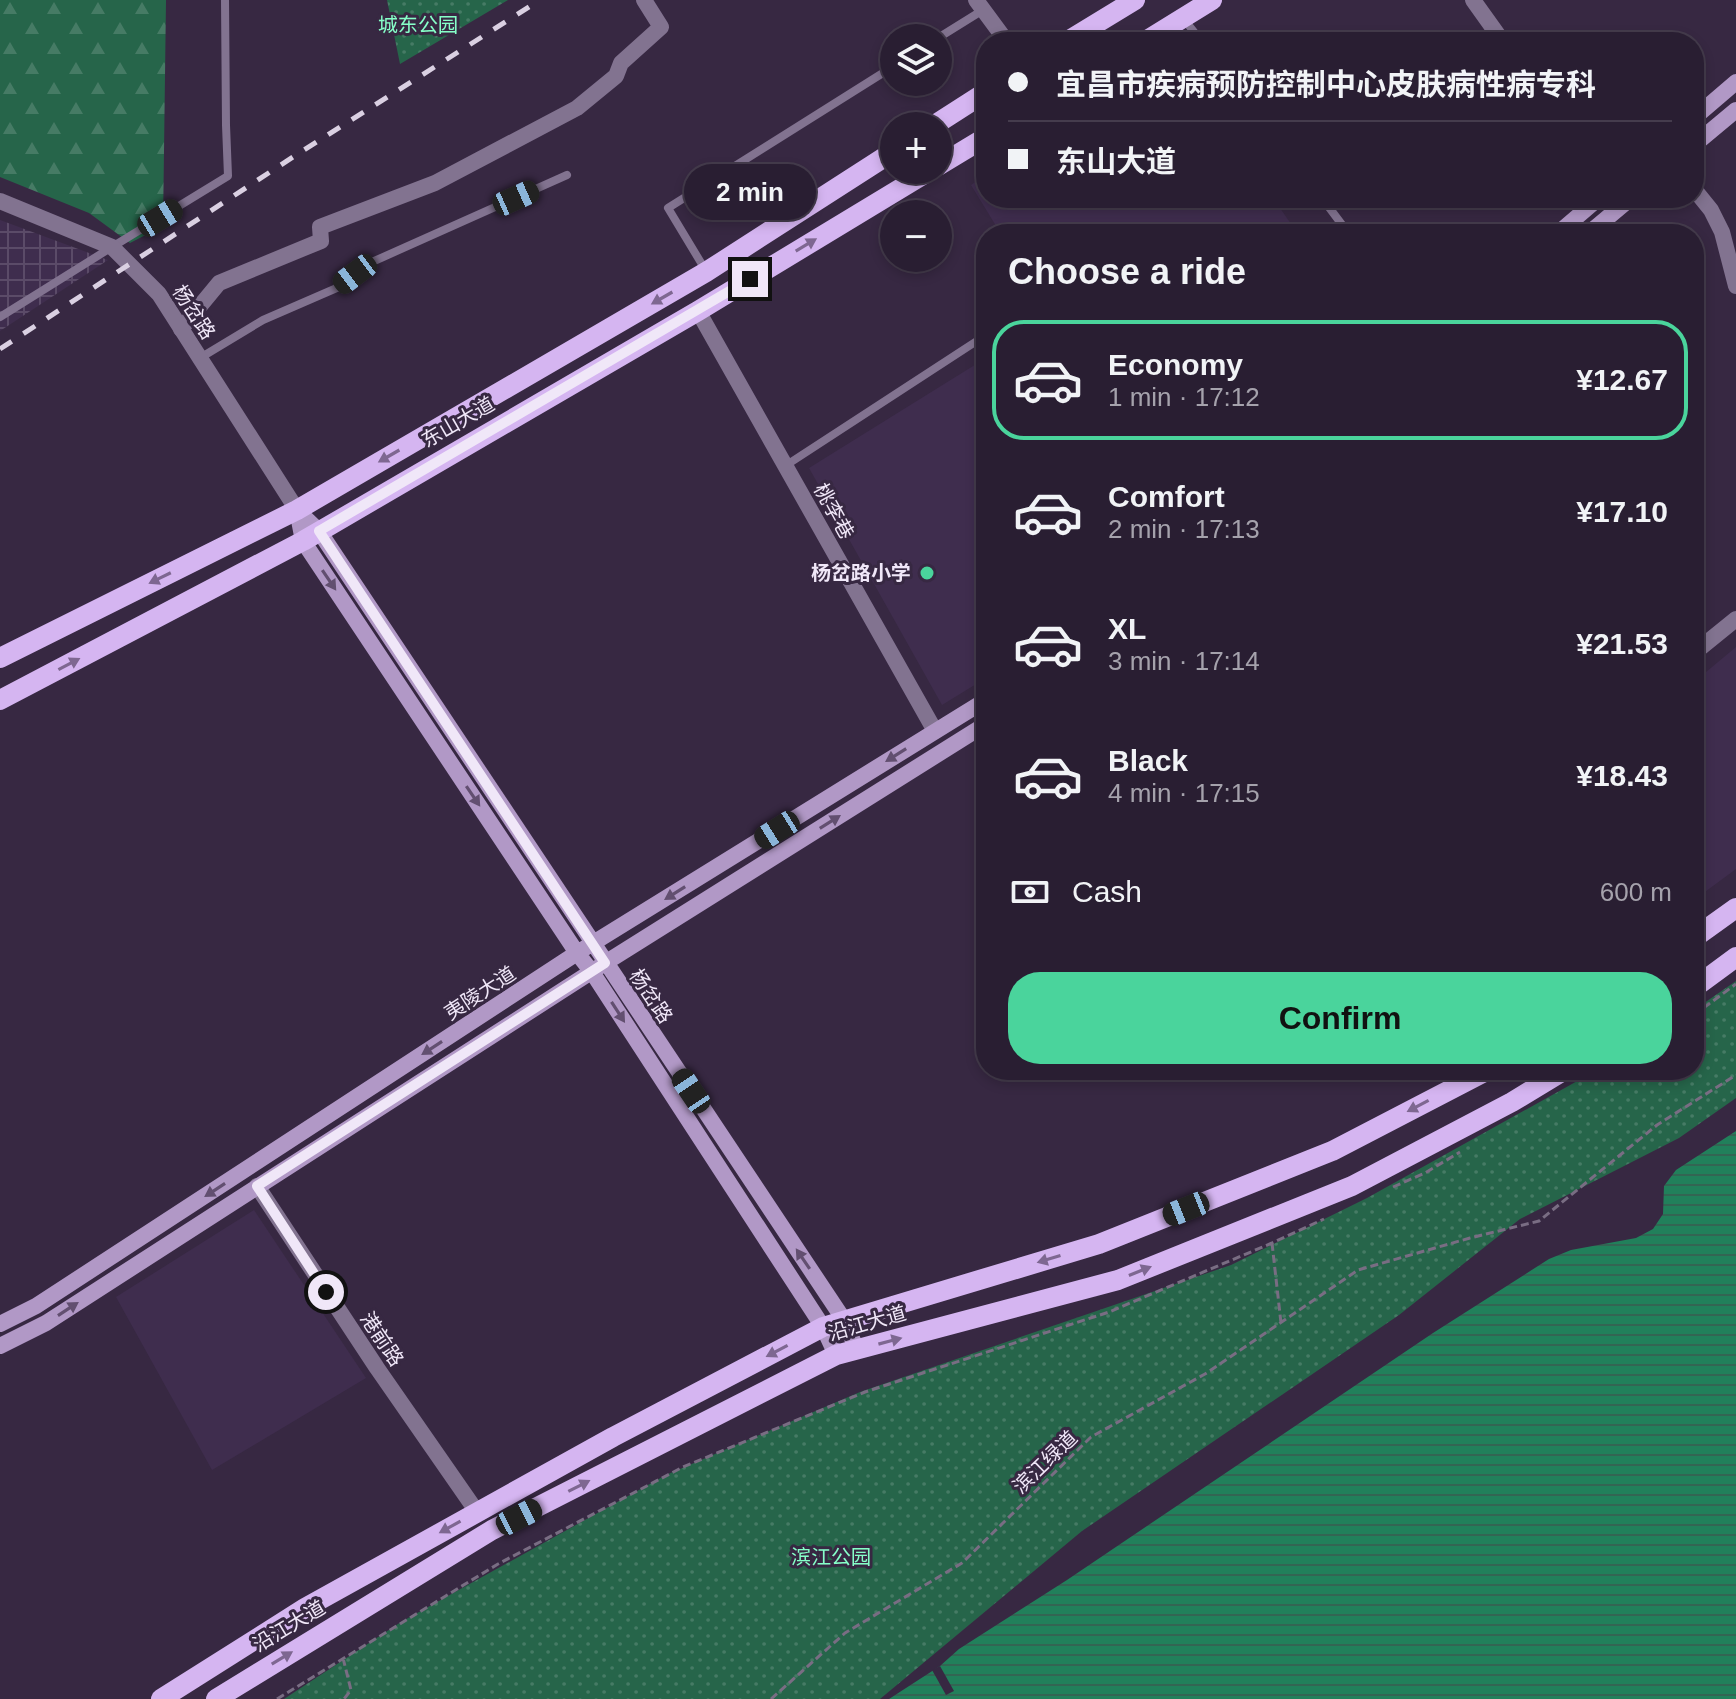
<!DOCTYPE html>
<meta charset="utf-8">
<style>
:root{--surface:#291e32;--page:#31273a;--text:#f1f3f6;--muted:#a5a2ac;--line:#453c4d;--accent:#4ad49c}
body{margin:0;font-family:Helvetica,"Noto Sans SC",sans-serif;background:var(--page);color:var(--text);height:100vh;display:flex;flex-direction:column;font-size:30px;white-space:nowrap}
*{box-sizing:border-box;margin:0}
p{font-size:26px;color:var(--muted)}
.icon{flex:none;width:44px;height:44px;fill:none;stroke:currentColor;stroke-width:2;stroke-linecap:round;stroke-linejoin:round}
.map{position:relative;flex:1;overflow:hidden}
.panel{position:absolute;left:976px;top:224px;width:728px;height:856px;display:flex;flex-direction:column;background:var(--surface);border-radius:32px;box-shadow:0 4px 12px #0003,0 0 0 2px var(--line)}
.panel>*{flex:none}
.banner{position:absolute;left:976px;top:32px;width:728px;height:176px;border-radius:32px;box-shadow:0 4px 12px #0003,0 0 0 2px var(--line);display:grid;align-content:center;height:176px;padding:0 32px;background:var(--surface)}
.controls{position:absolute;left:880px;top:24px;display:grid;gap:16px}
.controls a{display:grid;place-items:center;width:72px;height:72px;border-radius:50%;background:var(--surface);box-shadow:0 4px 12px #0003,0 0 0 2px var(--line);font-size:40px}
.end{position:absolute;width:36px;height:36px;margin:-18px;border:10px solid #f0e7f8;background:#111;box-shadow:0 0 0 4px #111}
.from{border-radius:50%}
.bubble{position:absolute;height:56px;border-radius:28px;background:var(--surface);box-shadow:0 4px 12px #0003,0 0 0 2px var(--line);font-size:26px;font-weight:600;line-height:56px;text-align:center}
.car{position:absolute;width:24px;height:48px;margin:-24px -12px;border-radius:10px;box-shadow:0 0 6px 2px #0007;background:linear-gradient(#222 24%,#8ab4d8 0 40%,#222 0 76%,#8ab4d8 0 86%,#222 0)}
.banner b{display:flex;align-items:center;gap:28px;height:76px;font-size:30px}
.banner b+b{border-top:2px solid var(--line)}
.banner i{width:20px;height:20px;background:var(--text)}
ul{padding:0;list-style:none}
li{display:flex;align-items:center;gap:24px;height:120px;margin:0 16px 12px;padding:0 16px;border:4px solid transparent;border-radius:32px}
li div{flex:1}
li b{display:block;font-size:30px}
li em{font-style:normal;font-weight:600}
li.active{border-color:var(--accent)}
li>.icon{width:72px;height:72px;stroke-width:1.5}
h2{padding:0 32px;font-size:36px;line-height:96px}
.pay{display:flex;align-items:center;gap:20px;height:88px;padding:0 32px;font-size:30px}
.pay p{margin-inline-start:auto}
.cta{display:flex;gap:16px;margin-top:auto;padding:16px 32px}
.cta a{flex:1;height:92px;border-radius:32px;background:var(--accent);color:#111;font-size:32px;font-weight:600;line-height:92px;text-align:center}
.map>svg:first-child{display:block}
.built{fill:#3f2d4e}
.industrial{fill:url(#industrial-grid)}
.forest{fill:url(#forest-firs)}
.park{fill:url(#park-dots)}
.water{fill:url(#water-rules)}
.pier{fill:#372842}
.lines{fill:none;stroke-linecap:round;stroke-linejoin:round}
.path{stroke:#796d83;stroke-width:3;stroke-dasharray:8 4;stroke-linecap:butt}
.service{stroke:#827390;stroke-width:8}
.minor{stroke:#827390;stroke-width:16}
.tertiary{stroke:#827390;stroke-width:16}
.secondary{stroke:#b198c6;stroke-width:16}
.primary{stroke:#d5b5f1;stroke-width:20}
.rail{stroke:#dad0e2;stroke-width:5;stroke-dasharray:14 14;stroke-linecap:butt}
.oneway{fill:#7e6791}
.oneway2{fill:#624f70}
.route{stroke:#f0e7f8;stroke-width:10}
.poi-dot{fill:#4ad49c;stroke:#372842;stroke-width:3}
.labels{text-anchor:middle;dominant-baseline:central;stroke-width:6;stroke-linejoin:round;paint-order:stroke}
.park-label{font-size:20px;fill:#86ffc8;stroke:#372842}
.street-label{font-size:20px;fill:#f0e7f8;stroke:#372842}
.poi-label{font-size:20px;font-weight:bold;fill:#f0e7f8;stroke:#372842;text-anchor:end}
</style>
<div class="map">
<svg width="1736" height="1699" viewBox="0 0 1736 1699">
<defs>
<pattern id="industrial-grid" width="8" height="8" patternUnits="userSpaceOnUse" patternTransform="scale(2)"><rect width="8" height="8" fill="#3f2d4e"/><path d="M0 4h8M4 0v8" fill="none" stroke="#5b4b68"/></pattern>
<pattern id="forest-firs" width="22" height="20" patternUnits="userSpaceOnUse" patternTransform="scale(2)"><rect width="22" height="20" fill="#26654a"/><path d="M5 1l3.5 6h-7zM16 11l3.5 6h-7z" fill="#467b65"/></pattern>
<pattern id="park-dots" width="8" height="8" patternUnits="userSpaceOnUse" patternTransform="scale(2)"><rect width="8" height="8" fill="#26654a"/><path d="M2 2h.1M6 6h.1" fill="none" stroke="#467b65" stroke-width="1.8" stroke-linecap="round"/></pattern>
<pattern id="water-rules" width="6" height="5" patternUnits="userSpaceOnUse" patternTransform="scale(2)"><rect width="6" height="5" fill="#21805b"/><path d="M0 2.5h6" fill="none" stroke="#336553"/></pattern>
</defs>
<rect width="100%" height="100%" fill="#372842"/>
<!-- built -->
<path class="built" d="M986,175V198H1201L1204,202L1209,198H1273L1298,234H1001L971,185Z
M986,358V678L942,705L809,468Z
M1736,647V869L1694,900V682Z
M254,1210L366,1378L212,1470L116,1297Z"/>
<!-- industrial -->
<path class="industrial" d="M0,220L108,260L0,331Z"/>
<!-- forest -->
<path class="forest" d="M0,0H166L163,226L130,243L89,213L0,177Z"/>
<!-- park -->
<path class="park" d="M387,0H508L400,64Z
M1736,981V1098L1679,1138L1520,1219L1399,1315L1082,1531L880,1699H284L401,1622L666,1475L860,1392L1231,1265L1367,1198L1597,1070H1694V1010Z"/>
<!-- water -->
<path class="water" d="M1736,1131V1699H889L940,1666L959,1649L1067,1580L1433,1333L1549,1259L1571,1250L1636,1238L1653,1229L1663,1214L1664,1186L1676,1170Z"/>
<!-- pier -->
<path class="pier" d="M940,1666L954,1691L946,1695L932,1670Z"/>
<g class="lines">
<!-- path -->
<path class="path" d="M1694,1015L1736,984
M1581,1081L1600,1070
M1393,1187L1425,1173L1460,1152
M1272,1243L1281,1323
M343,1658L351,1690L344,1699
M277,1699L498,1564L683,1467L865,1392L1109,1312L1272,1243L1324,1219
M771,1699L845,1633L962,1563L1091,1437L1205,1374L1358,1270L1470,1238L1539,1221L1657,1125L1736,1075"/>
<!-- service -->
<path class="service" d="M1183,18L1202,42
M938,38L983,10
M1322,198L1349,234
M706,271L668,208L894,66
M0,317L112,247L228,176L226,125L225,0
M200,358L263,320L339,287L372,262L567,175
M785,466L986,335"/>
<!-- minor -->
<path class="minor" d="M976,0L1007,42
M1473,0L1503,42
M1694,189L1711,210L1722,232L1736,286
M181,329L219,283L321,241L320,227L435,183L577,108L616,76L621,63L661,27L644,0
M1694,653L1736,619"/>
<!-- tertiary -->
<path class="tertiary" d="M0,201L112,247L159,294L297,510
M698,311L935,731
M257,1186L377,1368L477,1512"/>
<!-- secondary -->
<path class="secondary" d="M1694,118L1736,82
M1694,145L1736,110
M1557,234L1599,198
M1588,234L1631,198
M297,510L319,531L844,1320L857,1350
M297,510L303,541L577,953L592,972L823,1327L836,1355
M0,1324L36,1306L577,953L986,700
M0,1346L46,1323L605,963L986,724"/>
<!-- primary -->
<path class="primary" d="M1066,42L1135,0
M1144,42L1212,0
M933,126L986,92
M938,166L986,137
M0,658L297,510L706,272L894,151
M0,700L303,541L698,311L931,170
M1694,938L1736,908
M1694,988L1736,957
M161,1699L305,1608L613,1437L823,1327L1099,1244L1332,1151L1488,1070
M216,1699L492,1530L836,1355L1118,1280L1352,1186L1512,1102L1565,1070"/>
<!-- rail -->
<path class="rail" d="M0,349L296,155L540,0"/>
</g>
<!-- one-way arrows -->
<defs><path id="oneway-solid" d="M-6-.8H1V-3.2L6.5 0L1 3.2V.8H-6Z" transform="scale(2)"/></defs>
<g class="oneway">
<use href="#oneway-solid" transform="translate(806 245) rotate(-31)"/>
<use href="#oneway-solid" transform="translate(662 298) rotate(150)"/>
<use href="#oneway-solid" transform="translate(389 456) rotate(150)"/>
<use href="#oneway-solid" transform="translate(160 578) rotate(154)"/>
<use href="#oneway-solid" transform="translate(69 664) rotate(-28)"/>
<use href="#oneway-solid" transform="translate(1418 1106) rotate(152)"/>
<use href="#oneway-solid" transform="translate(1049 1259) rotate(163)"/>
<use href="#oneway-solid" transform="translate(1140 1271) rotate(-22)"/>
<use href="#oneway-solid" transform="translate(890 1341) rotate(-15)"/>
<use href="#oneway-solid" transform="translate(777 1351) rotate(152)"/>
<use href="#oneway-solid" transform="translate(579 1486) rotate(-27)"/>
<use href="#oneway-solid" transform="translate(450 1527) rotate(151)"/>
<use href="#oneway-solid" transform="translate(282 1658) rotate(-31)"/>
</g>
<g class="oneway2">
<use href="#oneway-solid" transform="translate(329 580) rotate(56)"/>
<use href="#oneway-solid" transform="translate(896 755) rotate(148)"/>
<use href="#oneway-solid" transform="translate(473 796) rotate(56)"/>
<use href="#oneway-solid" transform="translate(830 822) rotate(-32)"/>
<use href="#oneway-solid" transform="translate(675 893) rotate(148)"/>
<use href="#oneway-solid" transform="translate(618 1012) rotate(57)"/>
<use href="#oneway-solid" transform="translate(432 1048) rotate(147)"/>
<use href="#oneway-solid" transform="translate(215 1190) rotate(147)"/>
<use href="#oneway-solid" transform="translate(803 1259) rotate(-124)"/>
<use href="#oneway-solid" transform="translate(68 1309) rotate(-33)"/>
</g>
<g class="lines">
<!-- route -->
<path class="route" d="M326,1292L257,1186L605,963L319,531L750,279"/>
</g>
<!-- markers -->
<circle class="poi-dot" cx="927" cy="573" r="8"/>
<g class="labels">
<!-- park labels -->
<g class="park-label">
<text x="418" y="25">城东公园</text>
<text x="831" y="1557">滨江公园</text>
</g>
<!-- street labels -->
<g class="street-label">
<text transform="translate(194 312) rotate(57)">杨岔路</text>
<text transform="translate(458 422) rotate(-30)">东山大道</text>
<text transform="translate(834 511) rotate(61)">桃李巷</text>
<text transform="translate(480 993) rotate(-33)">夷陵大道</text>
<text transform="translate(651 996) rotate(56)">杨岔路</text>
<text transform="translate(867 1323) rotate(-16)">沿江大道</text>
<text transform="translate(382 1339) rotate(56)">港前路</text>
<text transform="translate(1045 1462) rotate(-44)">滨江绿道</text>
<text transform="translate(289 1626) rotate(-31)">沿江大道</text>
</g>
<!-- poi labels -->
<g class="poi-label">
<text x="911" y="573">杨岔路小学</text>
</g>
</g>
</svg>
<div class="controls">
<a><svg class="icon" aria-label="layers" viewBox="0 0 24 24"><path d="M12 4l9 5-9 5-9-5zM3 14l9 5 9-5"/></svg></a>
<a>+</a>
<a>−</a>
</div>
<i class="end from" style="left:326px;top:1292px"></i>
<i class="end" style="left:750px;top:279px"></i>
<div class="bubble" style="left:684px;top:164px;width:132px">2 min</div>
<i class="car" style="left:516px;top:198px;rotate:66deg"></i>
<i class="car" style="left:160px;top:218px;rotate:59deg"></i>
<i class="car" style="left:355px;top:274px;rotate:233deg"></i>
<i class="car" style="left:777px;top:830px;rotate:238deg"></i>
<i class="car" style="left:691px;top:1091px;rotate:326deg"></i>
<i class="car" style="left:1186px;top:1209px;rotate:248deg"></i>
<i class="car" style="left:519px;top:1517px;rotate:63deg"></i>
<div class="banner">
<b><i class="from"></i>宜昌市疾病预防控制中心皮肤病性病专科</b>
<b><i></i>东山大道</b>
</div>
<section class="panel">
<h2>Choose a ride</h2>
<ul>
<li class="active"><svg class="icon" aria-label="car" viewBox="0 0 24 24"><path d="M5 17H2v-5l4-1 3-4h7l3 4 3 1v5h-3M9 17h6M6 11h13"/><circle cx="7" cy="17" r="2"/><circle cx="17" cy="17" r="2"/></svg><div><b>Economy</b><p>1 min · 17:12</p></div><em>¥12.67</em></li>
<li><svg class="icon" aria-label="car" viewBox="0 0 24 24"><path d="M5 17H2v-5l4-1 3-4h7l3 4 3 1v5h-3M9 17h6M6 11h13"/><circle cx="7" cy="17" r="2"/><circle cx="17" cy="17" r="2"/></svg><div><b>Comfort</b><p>2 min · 17:13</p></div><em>¥17.10</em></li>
<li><svg class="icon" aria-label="car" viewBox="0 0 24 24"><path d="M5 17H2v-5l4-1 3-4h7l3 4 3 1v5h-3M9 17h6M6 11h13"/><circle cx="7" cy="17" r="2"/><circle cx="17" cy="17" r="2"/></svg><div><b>XL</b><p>3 min · 17:14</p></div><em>¥21.53</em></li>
<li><svg class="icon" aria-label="car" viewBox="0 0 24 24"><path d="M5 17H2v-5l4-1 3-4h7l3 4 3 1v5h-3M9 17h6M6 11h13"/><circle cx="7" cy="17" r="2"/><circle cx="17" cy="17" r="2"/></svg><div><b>Black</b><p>4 min · 17:15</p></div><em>¥18.43</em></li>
</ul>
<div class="pay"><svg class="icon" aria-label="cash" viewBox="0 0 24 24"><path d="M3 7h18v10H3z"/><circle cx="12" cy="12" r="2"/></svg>Cash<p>600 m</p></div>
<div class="cta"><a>Confirm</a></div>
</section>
</div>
